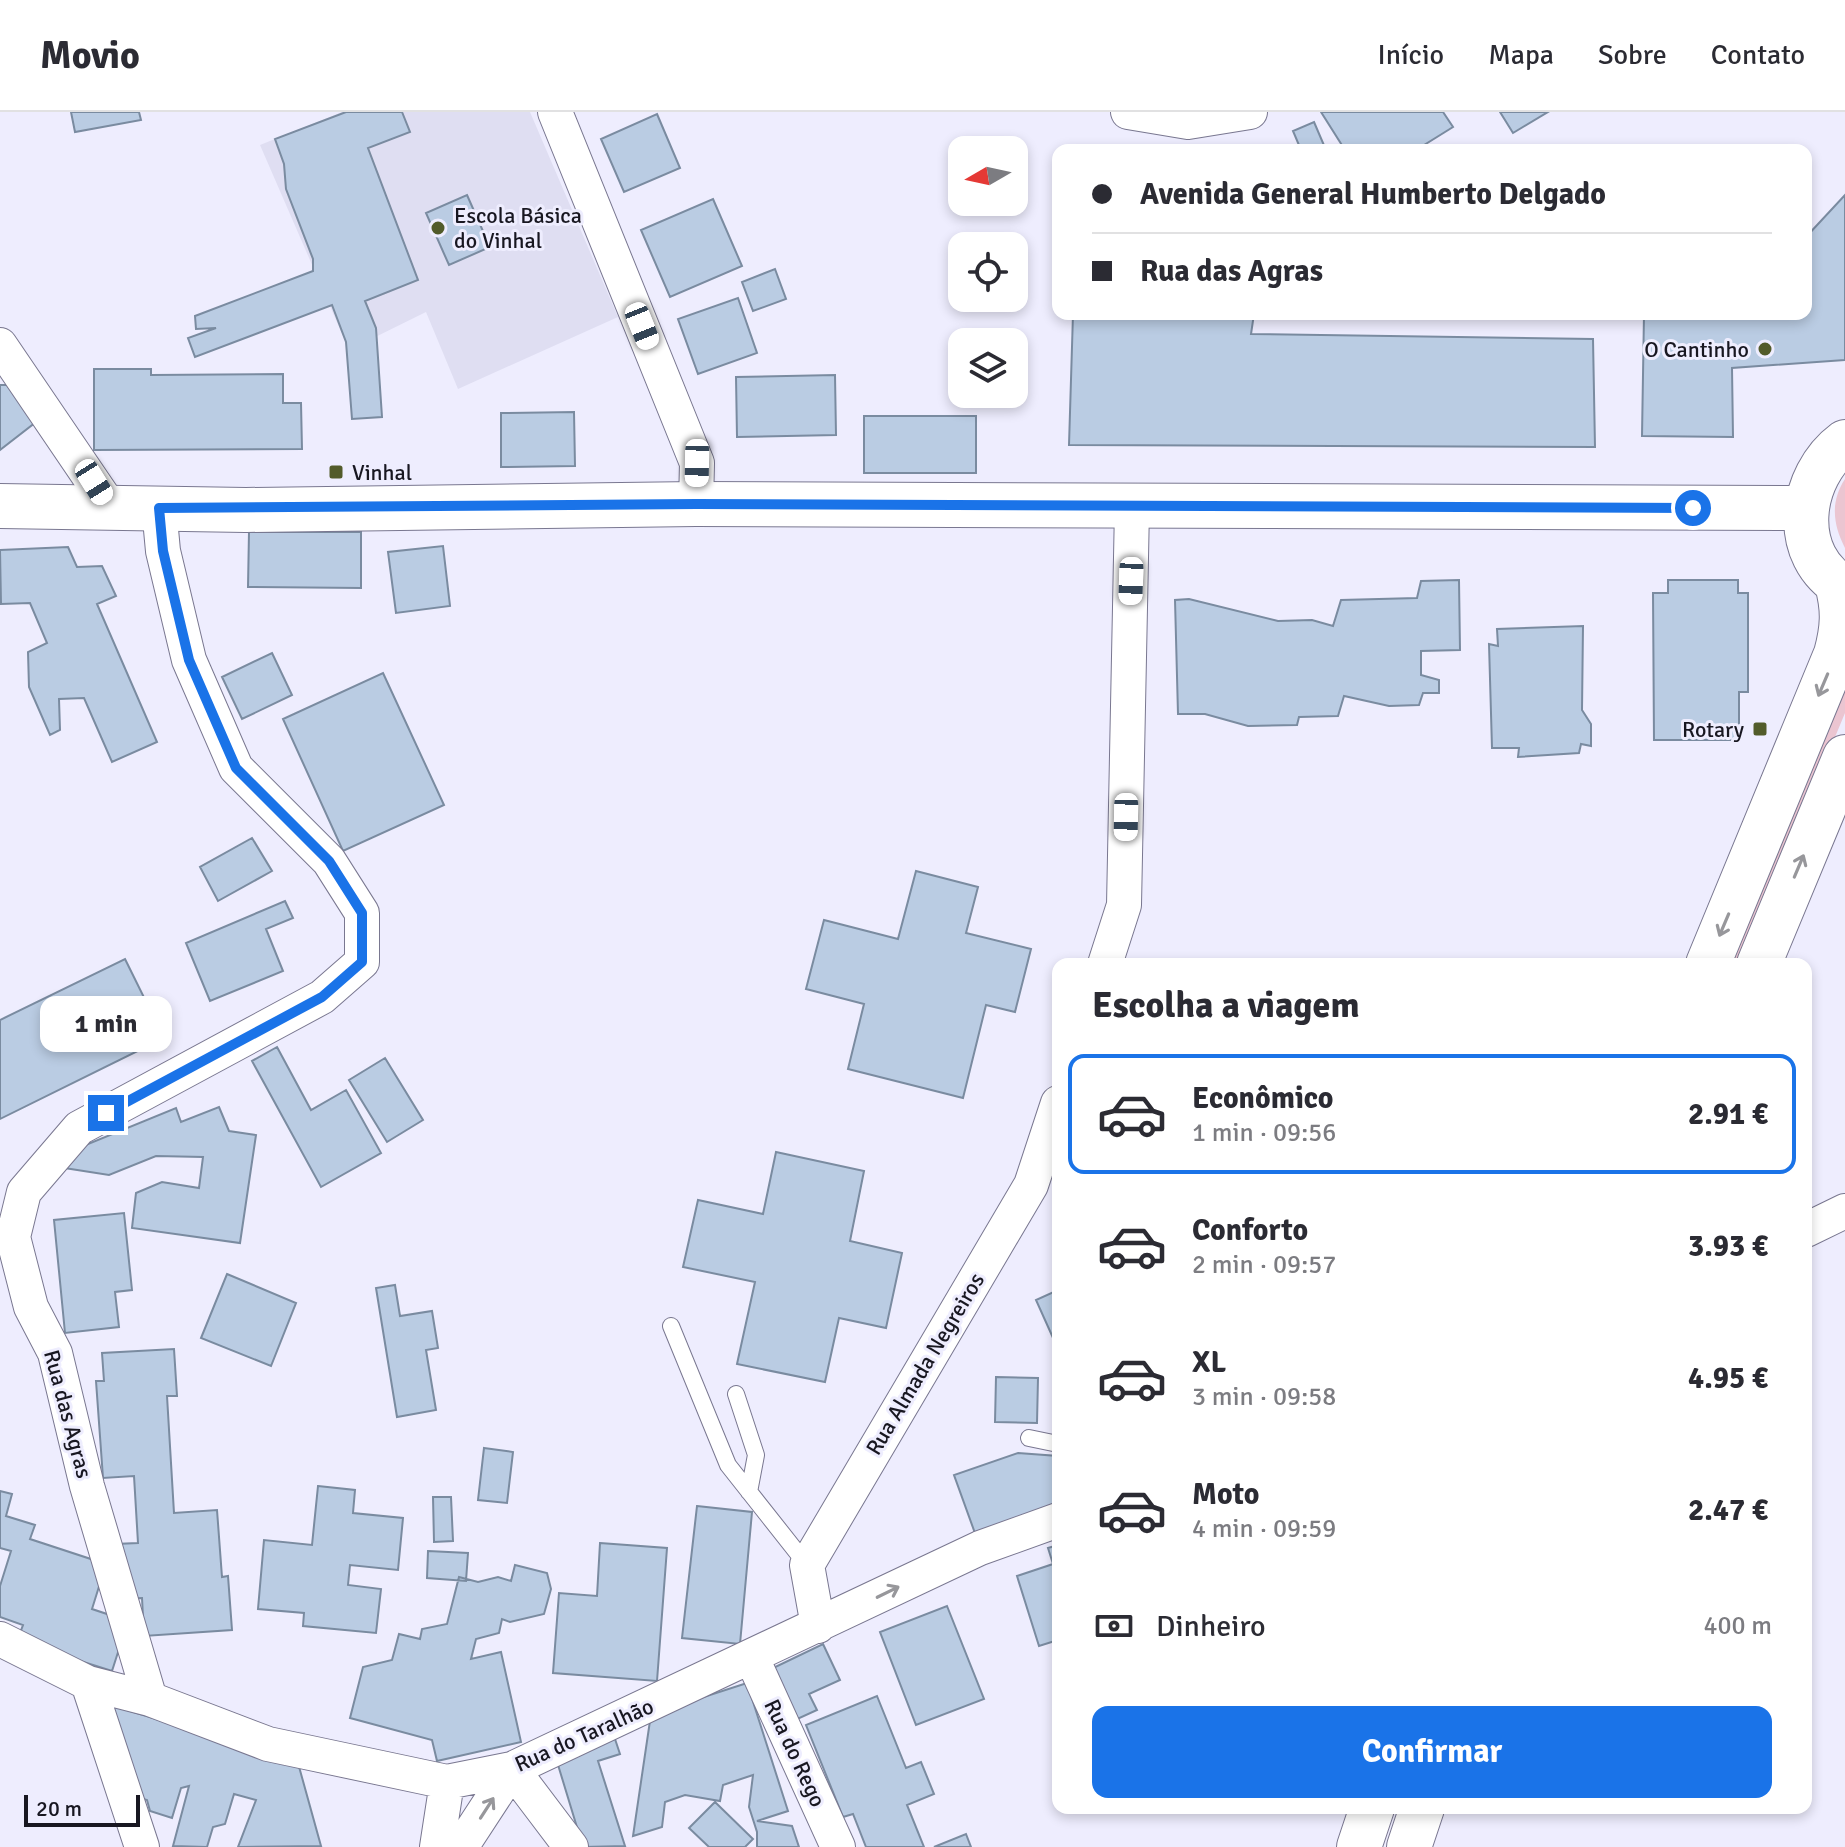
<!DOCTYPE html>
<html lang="pt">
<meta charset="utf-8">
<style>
:root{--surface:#fff;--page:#f2f2f3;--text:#2b2b33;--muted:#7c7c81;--line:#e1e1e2;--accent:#1a73e8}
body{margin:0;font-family:Signika,sans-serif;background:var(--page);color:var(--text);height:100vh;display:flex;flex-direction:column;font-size:30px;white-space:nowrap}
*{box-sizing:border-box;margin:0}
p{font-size:26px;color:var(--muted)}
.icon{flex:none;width:44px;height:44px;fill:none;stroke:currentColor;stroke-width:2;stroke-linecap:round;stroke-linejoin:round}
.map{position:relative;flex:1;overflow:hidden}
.side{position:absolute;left:1052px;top:846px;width:760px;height:856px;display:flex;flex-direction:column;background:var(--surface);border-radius:16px;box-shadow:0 4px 12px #0003}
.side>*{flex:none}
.hud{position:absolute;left:1052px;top:32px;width:760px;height:176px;border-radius:16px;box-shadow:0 4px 12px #0003;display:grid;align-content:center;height:176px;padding:0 40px;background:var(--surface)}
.needle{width:52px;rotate:261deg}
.fabs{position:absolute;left:948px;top:24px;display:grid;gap:16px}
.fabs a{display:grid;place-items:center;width:80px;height:80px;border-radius:16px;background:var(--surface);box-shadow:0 4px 12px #0003;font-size:40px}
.scale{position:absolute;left:24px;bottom:20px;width:116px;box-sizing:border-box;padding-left:8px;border:4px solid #181721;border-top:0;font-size:22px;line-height:28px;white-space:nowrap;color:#181721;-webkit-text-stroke:6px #eeedfe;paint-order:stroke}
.end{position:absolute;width:36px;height:36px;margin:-18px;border:10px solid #1a73e8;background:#fff;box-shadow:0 0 0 4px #fff}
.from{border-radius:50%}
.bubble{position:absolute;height:56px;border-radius:16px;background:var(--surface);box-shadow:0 4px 12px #0003;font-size:26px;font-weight:700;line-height:56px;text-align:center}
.car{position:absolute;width:24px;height:48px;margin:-24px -12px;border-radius:10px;box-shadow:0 0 6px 2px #0007;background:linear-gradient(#fff 24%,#345 0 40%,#fff 0 76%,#345 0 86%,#fff 0)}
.hud b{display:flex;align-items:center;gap:28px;height:76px;font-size:30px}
.hud b+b{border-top:2px solid var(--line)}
.hud i{width:20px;height:20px;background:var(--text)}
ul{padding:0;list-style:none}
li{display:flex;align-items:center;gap:24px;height:120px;margin:0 16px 12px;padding:0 24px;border:4px solid transparent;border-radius:16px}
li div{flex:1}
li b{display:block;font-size:30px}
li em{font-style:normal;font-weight:700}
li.on{border-color:var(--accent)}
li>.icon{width:72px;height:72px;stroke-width:1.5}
h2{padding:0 40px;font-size:36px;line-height:96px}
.pay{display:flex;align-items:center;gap:20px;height:88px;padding:0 40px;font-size:30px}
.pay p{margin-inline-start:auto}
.primary-button{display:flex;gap:16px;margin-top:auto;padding:16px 40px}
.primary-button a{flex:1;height:92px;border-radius:16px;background:var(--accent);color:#fff;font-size:32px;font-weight:700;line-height:92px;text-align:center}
header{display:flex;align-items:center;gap:48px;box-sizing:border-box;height:112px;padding:0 40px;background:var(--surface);border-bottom:2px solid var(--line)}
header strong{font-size:38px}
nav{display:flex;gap:44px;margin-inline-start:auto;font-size:28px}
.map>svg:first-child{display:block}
.built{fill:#dfdef2}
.green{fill:#ebc5d1}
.building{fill:#bacce3;stroke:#7a8ba0;stroke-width:2}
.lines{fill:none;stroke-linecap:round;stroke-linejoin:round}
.lane-casing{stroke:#797790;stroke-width:18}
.street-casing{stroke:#797790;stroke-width:36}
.secondary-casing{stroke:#797790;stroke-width:46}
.lane{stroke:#fff;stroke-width:16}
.street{stroke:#fff;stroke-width:34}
.secondary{stroke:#fff;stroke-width:44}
.oneway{stroke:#97979b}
.route{stroke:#1a73e8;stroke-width:10}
.poi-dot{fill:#525b2a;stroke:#eeedfe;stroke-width:3}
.labels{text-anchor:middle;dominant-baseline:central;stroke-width:6;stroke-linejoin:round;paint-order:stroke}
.poi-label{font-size:22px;fill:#181721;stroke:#eeedfe;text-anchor:start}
.street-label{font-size:22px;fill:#181721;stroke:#eeedfe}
</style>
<header>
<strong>Movio</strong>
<nav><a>Início</a><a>Mapa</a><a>Sobre</a><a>Contato</a></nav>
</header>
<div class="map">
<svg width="1845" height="1735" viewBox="0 0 1845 1735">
<rect width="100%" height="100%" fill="#eeedfe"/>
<!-- built -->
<path class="built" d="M342,0H530L618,205L458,277L426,200L349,238L260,33Z"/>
<!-- green -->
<path class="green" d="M1845,367V436C1833,413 1830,390 1845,367Z
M1845,569V601L1741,852H1727Z"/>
<!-- building -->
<path class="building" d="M71,0H139L141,8L75,20Z
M346,0H402L410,20L368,36L418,168L365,189L376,216L382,305L352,307L346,230L332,193L195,245L188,226L216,216L196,217L195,204L313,159V147L286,77L284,52L275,27Z
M1321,0H1443L1453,15L1416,38H1345Z
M1500,0H1548L1513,21Z
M657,2L680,56L624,80L601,27Z
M1314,10L1326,38H1301L1293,19Z
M467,83L490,135L449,153L426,101Z
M1845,83V248L1732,256L1733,325L1642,324L1644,202H1806V125Z
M713,87L742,154L670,185L641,118Z
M775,157L786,187L753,199L742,170Z
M738,186L757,241L698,262L678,207Z
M1073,202H1254L1251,222L1593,227L1595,335L1069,333Z
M94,257H151V263L283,262V291H301L302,337L94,338Z
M835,263L836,323L737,325L736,265Z
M0,273H7L36,310L0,338Z
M574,300L575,354L501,355V301Z
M864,304H976V361H864Z
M249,420H361V476L248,475Z
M443,434L450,494L396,501L388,440Z
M68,435L77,455L102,454L116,484L97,492L157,630L112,650L84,586L59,587L60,618L50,623L29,575L28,540L47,531L30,491L1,492L0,438Z
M1459,468L1460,538L1421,539V563L1439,568V581H1423L1419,593L1389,594L1344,584L1338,604L1299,605L1297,613L1248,614L1205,602H1178L1175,488L1189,487L1278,509L1312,508L1333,514L1341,488L1417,486L1421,469Z
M1668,468H1738V481H1748V580H1739V628H1654L1653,481H1668Z
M1583,514L1582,598L1591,612V634L1581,632L1579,641L1518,645L1519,636H1492L1489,532L1498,534L1497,517Z
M272,541L292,583L242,607L222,565Z
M383,561L444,693L343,739L283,607Z
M252,726L272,759L218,789L200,755Z
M916,759L978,775L966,821L1031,837L1015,900L986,893L963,986L848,957L864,892L806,877L824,808L898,827Z
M285,789L293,806L266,817L283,859L210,889L186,831Z
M125,847L164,926L0,1007V908Z
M277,935L311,998L346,978L381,1041L321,1075L252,949Z
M385,946L423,1008L387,1030L349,968Z
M219,995L229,1019L256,1023L240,1131L132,1116L136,1081L162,1070L199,1076L203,1045L156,1044L109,1063L39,1052L176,996L181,1010Z
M776,1040L864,1059L850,1129L902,1141L886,1216L839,1206L825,1270L737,1252L755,1170L683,1155L698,1088L763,1102Z
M124,1101L132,1178L115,1180L119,1215L65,1221L54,1108Z
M227,1162L296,1191L271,1254L201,1226Z
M395,1173L400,1204L432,1199L438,1236L426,1238L436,1298L397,1305L376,1176Z
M1058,1178V1237L1036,1188Z
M174,1237L177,1284H167L174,1401L217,1398L222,1465L228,1464L232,1518L144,1524L142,1486L119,1487L115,1432L138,1431L134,1364L103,1366L96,1269H104L102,1241Z
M996,1265L1038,1266L1037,1311L995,1310Z
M484,1336L513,1340L507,1391L478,1388Z
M1018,1341L1058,1344V1394L976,1424L954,1363Z
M318,1374L355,1378L353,1401L403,1406L398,1458L350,1453L348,1473L381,1477L376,1521L303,1514L304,1501L258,1497L264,1428L312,1433Z
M0,1379L12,1382L6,1404L35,1413L30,1427L106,1452L92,1497L128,1509L112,1559L17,1529L23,1513L0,1505V1474L11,1439L0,1436Z
M433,1385H451L453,1429L434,1430Z
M697,1394L752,1400L740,1532L682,1526Z
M600,1431L667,1436L657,1569L553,1561L559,1481L597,1484Z
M1058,1433V1528L1039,1534L1017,1464L1053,1452L1048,1436Z
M428,1439L468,1441L466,1469L427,1466Z
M515,1453L547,1461L551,1477L544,1502L510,1510L502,1507L499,1521L476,1527L471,1547L501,1540L521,1630L437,1649L432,1628L350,1606L363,1555L392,1548L399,1522L420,1527L422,1517L447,1512L459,1465L478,1470L498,1465L511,1469Z
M947,1494L984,1587L916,1613L880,1520Z
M823,1532L840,1568L809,1582L817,1598L793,1609L769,1558Z
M747,1571L788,1699L757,1709L792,1714L799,1735H757V1720L749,1695L753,1663L723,1673L720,1689L685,1683L665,1690L662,1715L633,1724L651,1602Z
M877,1584L906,1656L921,1650L934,1682L907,1693L924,1735H866L853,1702L843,1705L806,1613Z
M114,1594L298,1651L321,1734L238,1735L256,1688L234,1682L225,1712L213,1715L207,1735L173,1734L189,1674L181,1676L172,1706L150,1699L147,1688L127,1682L103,1597Z
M614,1624L620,1642L598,1649L625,1734L583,1735L555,1643Z
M715,1690L753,1727L745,1735H709L689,1716Z
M966,1722L971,1735H934Z"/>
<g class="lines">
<!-- lane casing -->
<g class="lane-casing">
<path id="lane" d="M671,1214L728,1353L807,1453
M736,1282L756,1343L749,1380
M1029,1326L1058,1332"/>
</g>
<!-- street casing -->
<g class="street-casing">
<path id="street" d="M555,0L697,351L696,392
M1128,0L1188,10L1250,0
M0,233L110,395
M1105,852L1124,793L1132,396
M1806,1118L1845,1099
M818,1514L807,1453L1031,1073L1058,991
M0,1527L88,1571L150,1587L268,1632L447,1670L512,1657L980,1436L1058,1408
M752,1546L838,1735
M88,1571L142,1735
M150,1587L87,1374L55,1241L31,1195L13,1125L24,1080L79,1016L322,885L362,850V801L329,749L236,656L189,548L163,439L159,396
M437,1735L447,1670
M461,1735L512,1657L571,1735"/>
</g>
<!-- secondary casing -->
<g class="secondary-casing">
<path id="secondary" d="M1845,330C1799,364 1788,444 1845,476
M0,394L246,398L696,392L1805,396
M1708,852L1836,542C1843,516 1844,498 1837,472
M1759,852L1845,645
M1359,1735L1372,1696
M1409,1735L1422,1696"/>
</g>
<!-- lane -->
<use href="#lane" class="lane"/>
<!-- street -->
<use href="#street" class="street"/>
<!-- secondary -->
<use href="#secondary" class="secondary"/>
</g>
<!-- one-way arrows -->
<defs><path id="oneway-shaft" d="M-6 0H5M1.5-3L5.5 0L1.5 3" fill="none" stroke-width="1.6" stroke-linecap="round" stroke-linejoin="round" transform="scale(2)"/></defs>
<g class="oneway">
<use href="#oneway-shaft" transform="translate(1823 573) rotate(113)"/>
<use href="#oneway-shaft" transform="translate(1799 754) rotate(-67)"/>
<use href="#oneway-shaft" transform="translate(1724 813) rotate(113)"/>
<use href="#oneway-shaft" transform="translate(888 1480) rotate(-26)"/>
<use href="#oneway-shaft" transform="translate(487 1696) rotate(-57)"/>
</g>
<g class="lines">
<!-- route -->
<path class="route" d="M106,1001L322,885L362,850V801L329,749L236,656L189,548L163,439L159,396L696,392L1693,396"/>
</g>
<!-- markers -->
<g class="poi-dot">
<circle cx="438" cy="116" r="8"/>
<circle cx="1765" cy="237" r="8"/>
<rect x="328" y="352" width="16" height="16" rx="4"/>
<rect x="1752" y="609" width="16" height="16" rx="4"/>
</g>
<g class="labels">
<!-- poi labels -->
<g class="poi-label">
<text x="454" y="103">Escola Básica<tspan x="454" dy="25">do Vinhal</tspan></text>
<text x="1749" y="237" text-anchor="end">O Cantinho</text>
<text x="352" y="360">Vinhal</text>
<text x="1744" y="617" text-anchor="end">Rotary</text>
</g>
<!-- street labels -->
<g class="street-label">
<text transform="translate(925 1252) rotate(-59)">Rua Almada Negreiros</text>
<text transform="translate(68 1302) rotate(75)">Rua das Agras</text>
<text transform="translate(584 1623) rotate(-24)">Rua do Taralhão</text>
<text transform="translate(795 1641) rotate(65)">Rua do Rego</text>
</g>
</g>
</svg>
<div class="fabs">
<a><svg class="needle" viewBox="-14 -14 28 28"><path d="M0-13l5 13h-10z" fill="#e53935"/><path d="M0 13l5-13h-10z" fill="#7c7c81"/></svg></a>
<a><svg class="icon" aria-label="locate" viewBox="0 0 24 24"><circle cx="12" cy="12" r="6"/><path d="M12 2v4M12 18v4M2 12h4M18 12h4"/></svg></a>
<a><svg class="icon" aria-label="layers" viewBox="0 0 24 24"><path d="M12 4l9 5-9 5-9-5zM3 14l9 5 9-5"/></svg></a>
</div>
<div class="scale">20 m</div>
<i class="end from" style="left:1693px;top:396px"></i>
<i class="end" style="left:106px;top:1001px"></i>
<div class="bubble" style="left:40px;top:884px;width:132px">1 min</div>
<i class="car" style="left:642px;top:214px;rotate:158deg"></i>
<i class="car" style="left:697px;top:351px;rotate:181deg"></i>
<i class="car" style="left:94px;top:370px;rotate:148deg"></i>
<i class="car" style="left:1131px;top:469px;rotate:182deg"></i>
<i class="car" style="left:1126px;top:705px;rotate:181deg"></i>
<div class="hud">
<b><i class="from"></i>Avenida General Humberto Delgado</b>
<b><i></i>Rua das Agras</b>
</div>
<section class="side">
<h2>Escolha a viagem</h2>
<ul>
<li class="on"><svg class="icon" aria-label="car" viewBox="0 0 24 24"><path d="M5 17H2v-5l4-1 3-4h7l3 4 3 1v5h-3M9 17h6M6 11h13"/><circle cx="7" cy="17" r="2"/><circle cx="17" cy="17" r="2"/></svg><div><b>Econômico</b><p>1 min · 09:56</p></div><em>2.91 €</em></li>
<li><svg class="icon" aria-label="car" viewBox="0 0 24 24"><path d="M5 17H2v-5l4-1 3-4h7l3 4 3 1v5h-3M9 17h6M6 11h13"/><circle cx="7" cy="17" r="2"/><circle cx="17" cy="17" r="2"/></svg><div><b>Conforto</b><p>2 min · 09:57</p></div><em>3.93 €</em></li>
<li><svg class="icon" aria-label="car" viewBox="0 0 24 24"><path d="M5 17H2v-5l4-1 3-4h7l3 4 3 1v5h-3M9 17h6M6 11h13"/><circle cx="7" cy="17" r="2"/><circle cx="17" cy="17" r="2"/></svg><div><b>XL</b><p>3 min · 09:58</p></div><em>4.95 €</em></li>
<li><svg class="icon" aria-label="car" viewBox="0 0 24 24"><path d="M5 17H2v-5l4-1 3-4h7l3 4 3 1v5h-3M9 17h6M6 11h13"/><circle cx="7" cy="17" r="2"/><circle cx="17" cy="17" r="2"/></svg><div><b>Moto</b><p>4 min · 09:59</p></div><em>2.47 €</em></li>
</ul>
<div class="pay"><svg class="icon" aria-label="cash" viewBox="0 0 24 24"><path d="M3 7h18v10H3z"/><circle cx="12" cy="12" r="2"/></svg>Dinheiro<p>400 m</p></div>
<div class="primary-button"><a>Confirmar</a></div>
</section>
</div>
